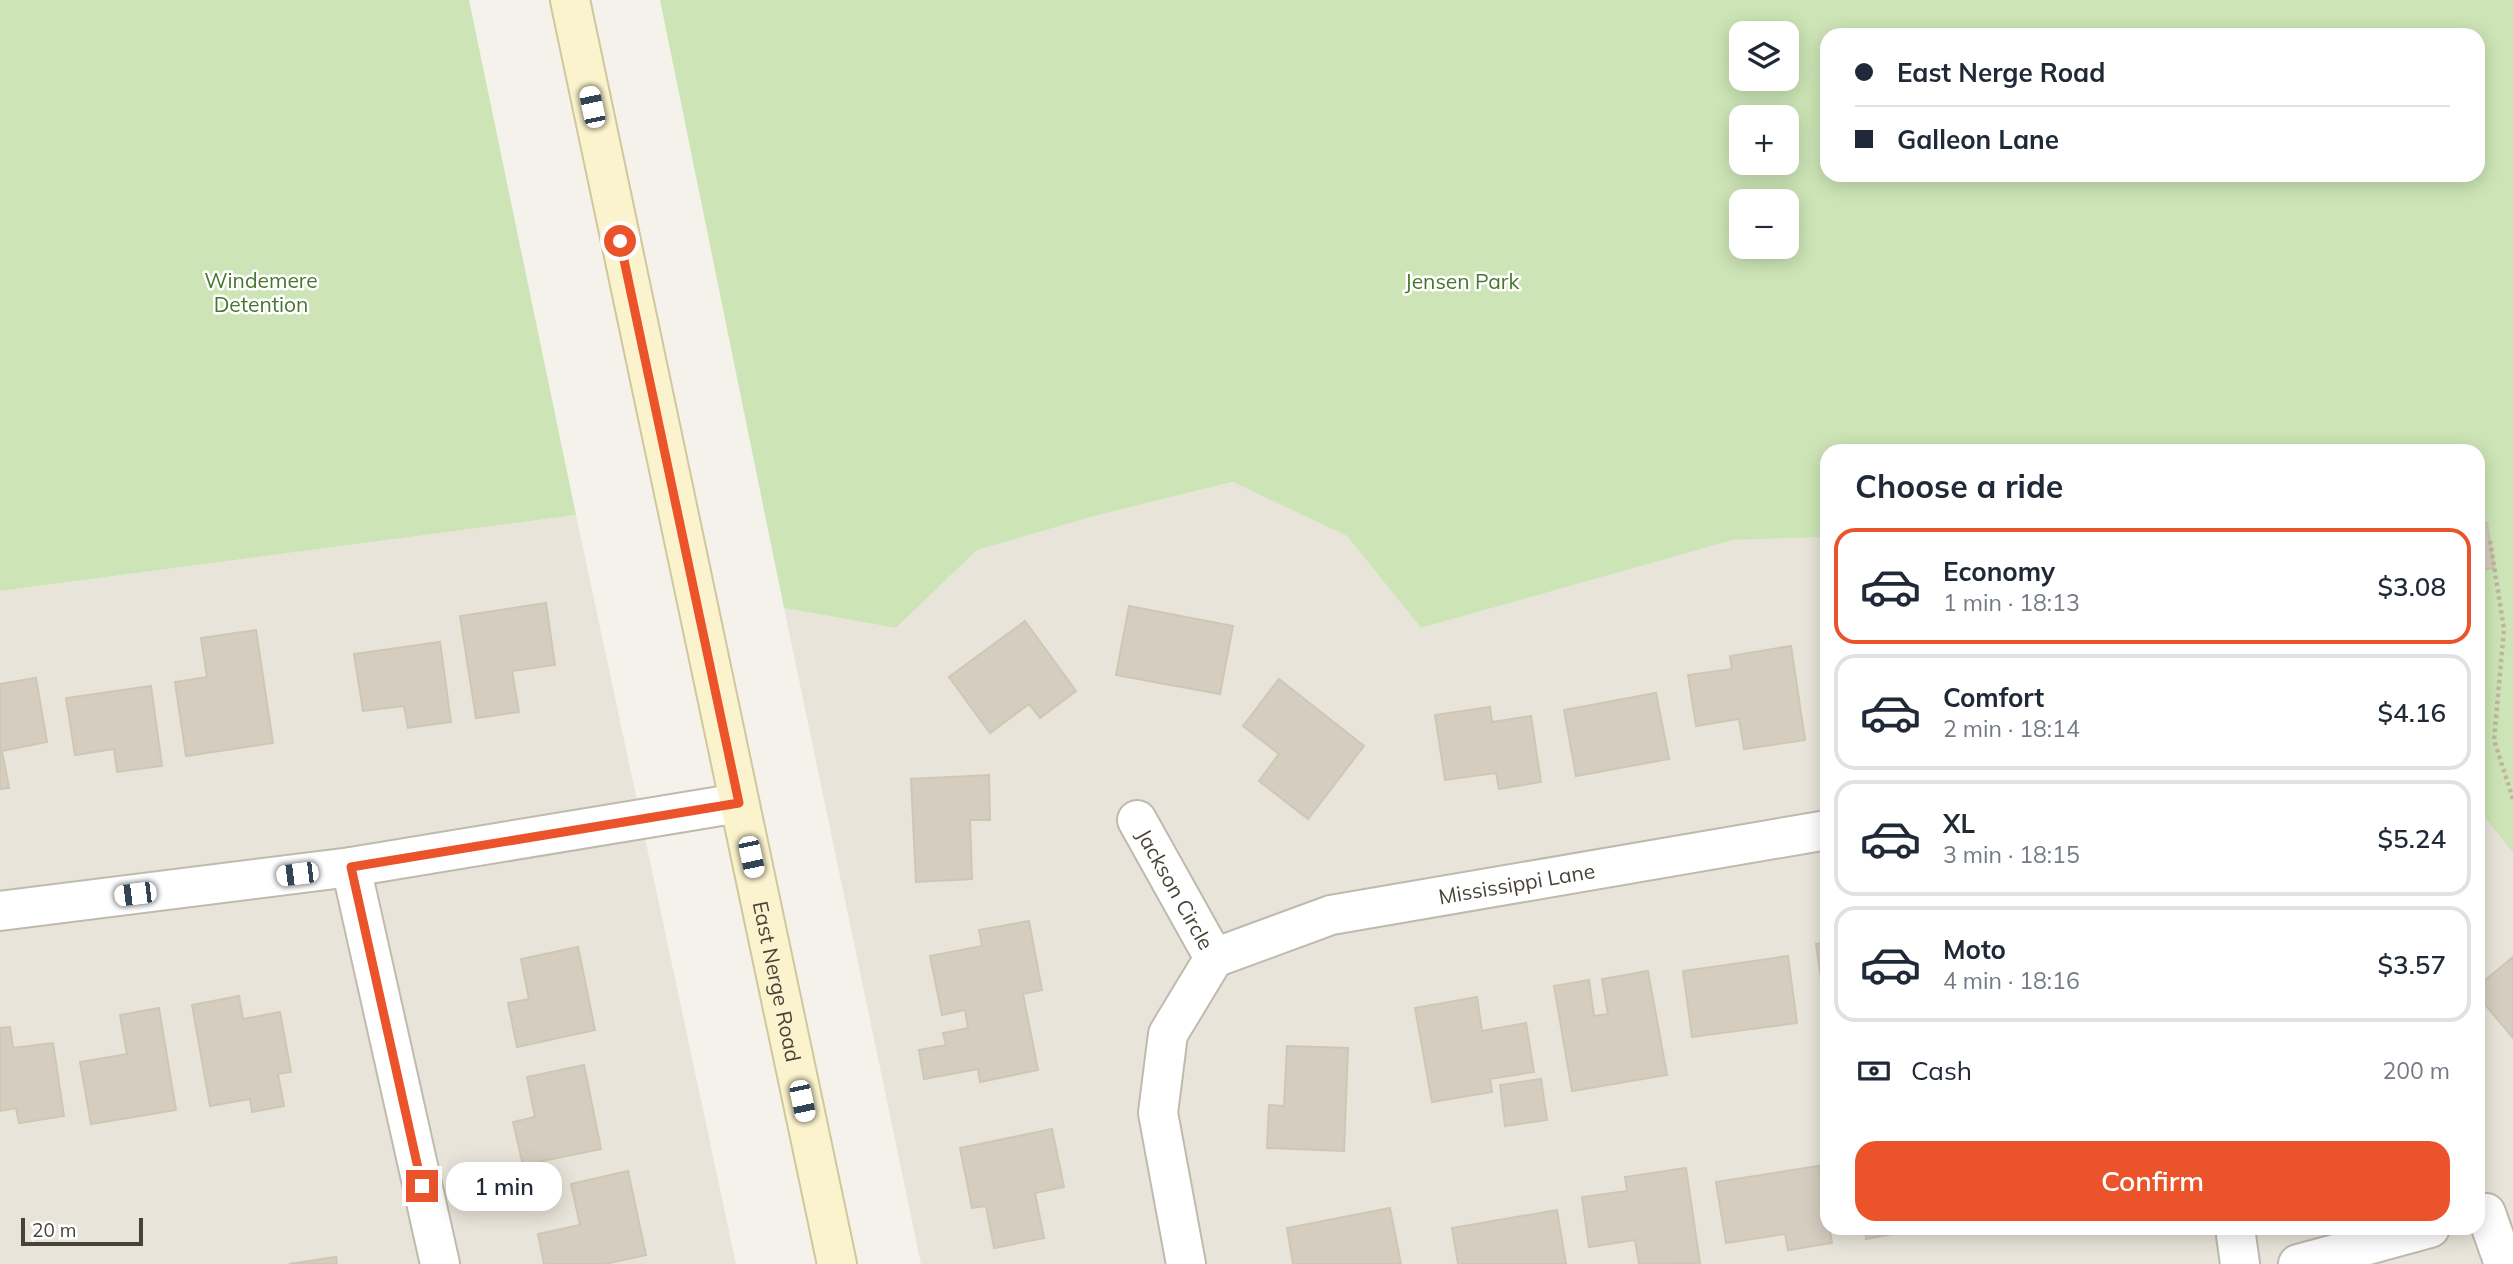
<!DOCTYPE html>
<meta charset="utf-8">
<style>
:root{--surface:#fff;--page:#f6f6f7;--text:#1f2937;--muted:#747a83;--line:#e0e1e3;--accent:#eb532a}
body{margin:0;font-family:Mulish,sans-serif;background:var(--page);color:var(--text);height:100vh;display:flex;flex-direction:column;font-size:26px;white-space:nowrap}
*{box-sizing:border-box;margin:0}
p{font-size:23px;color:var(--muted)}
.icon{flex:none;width:38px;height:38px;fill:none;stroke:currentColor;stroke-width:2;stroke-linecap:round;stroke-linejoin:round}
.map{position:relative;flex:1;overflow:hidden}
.details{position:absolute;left:1820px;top:444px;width:665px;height:791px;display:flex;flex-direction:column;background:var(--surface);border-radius:21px;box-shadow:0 4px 18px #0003}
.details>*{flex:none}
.top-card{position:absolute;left:1820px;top:28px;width:665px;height:154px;border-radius:21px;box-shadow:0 4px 18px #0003;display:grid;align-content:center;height:154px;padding:0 35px;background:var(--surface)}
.buttons{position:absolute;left:1729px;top:21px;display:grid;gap:14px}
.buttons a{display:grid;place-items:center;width:70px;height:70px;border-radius:14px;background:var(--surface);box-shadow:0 4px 18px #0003;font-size:35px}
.scale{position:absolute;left:21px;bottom:18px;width:122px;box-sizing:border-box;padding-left:7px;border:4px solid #484339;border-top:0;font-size:19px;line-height:24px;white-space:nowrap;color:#484339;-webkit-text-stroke:5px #fff;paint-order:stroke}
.end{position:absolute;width:32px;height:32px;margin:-16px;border:9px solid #eb532a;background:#fff;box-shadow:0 0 0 4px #fff}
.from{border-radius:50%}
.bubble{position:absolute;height:49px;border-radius:21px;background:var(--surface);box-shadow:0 4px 18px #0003;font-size:23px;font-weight:600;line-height:49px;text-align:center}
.car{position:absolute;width:21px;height:42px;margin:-21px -10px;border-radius:9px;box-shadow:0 0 5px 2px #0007;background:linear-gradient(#fff 24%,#345 0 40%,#fff 0 76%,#345 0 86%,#fff 0)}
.top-card b{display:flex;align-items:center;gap:24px;height:66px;font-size:26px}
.top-card b+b{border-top:2px solid var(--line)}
.top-card i{width:18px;height:18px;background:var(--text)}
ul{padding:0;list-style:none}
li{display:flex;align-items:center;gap:21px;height:116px;margin:0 14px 10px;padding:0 21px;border:4px solid var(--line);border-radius:21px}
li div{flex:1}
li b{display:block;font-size:26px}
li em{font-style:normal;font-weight:600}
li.active{border-color:var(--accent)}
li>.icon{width:63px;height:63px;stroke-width:1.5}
h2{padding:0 35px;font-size:32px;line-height:84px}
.pay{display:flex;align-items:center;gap:18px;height:77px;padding:0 35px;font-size:26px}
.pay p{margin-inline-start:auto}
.action{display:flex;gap:14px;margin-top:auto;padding:14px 35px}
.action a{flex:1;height:80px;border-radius:21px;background:var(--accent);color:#fff;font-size:28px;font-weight:600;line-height:80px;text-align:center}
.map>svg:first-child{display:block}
.residential{fill:#e8e4d9}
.green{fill:#cde5b6;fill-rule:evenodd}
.building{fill:#d5cec0;stroke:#cfc6b4;stroke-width:2}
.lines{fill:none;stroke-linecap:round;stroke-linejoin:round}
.street-casing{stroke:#bfbaad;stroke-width:42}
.secondary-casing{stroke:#d0c79d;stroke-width:42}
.path{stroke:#c0b69f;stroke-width:4.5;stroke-dasharray:3.5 3.5;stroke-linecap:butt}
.street{stroke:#fff;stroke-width:38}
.secondary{stroke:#fbf3cd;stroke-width:38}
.route{stroke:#eb532a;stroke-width:9}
.labels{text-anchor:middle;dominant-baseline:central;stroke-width:5;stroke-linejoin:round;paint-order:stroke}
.park-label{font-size:21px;fill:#46762f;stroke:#fff}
.street-label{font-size:21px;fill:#484339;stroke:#fff}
</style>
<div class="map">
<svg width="2513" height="1264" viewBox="0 0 2513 1264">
<rect width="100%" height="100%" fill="#f4f2ea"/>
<!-- residential -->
<path class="residential" d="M1234,482L1347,536L1421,628L1733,540L1827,537V1228H2478V809L2513,853V1264H921L784,608L896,628L977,550L1098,515Z
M576,515L736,1264H0V591Z"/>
<!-- green -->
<path class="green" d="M0,0H469L576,515L0,591Z
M660,0H2513V853L2478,809V452H1827V537L1733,540L1421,628L1347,536L1233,482L1098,515L977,550L896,628L784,608ZM1741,33H1787V79H1741ZM1827,35H2478V175H1827ZM1741,117H1787V163H1741ZM1741,201H1787V247H1741Z"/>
<!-- building -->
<path class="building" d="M2487,523L2494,568L2478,570V525Z
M546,603L555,665L512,671L519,712L476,718L460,616Z
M1129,606L1233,626L1220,694L1116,675Z
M1025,621L1076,691L1040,718L1029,704L990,733L949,677Z
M256,630L273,743L186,756L175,682L207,677L201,638Z
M440,642L451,722L408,728L404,706L363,711L354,654Z
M1791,646L1805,740L1744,749L1739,719L1696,726L1688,675L1732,669L1730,656Z
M36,678L47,742L2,751L9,788L0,789V684Z
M1279,679L1364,746L1308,819L1259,781L1279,754L1243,726Z
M151,686L162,766L117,772L114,749L75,755L66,698Z
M1656,693L1669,759L1576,776L1564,710Z
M1490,707L1492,722L1531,716L1541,782L1499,789L1496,773L1445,780L1435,715Z
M989,775L990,820H970L972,879L916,882L911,779Z
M1029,921L1042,990L1023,994L1038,1070L980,1082L978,1069L924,1079L919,1050L946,1045L943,1033L968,1028L965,1010L942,1015L930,956L982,946L979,930Z
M1827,942V1019L1816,944Z
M578,947L595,1030L517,1047L508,1003L529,999L521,959Z
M1788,956L1797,1023L1692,1037L1683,971Z
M2513,957V1038L2478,996V986Z
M1648,971L1667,1075L1572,1091L1554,986L1589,980L1594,1016L1608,1014L1602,979Z
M239,996L243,1019L280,1012L291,1072L278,1074L284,1106L252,1112L250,1099L210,1106L192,1005Z
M1477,997L1482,1031L1526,1023L1534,1072L1490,1079L1492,1092L1432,1102L1415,1008Z
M159,1008L176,1110L91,1124L80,1062L127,1054L120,1015Z
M10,1027L13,1048L53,1043L64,1116L19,1123L16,1108L0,1111V1028Z
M1287,1046L1348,1048L1344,1151L1267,1148L1269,1105L1284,1106Z
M584,1065L601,1149L523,1165L513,1122L535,1117L527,1077Z
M1541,1079L1547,1120L1505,1126L1500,1085Z
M1052,1129L1064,1187L1035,1193L1044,1238L994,1248L986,1206L972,1208L960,1148Z
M1819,1166L1832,1243L1788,1250L1785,1234L1726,1243L1716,1182Z
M1686,1168L1700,1263L1639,1264L1635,1240L1589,1247L1582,1197L1627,1191L1625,1177Z
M628,1171L646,1255L605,1264H544L538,1234L580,1225L571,1184Z
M1390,1208L1401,1264H1293L1287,1228Z
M1557,1210L1566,1264H1458L1452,1228Z
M1865,1228H1914V1230L1866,1239Z
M336,1257L337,1264H289Z"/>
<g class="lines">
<!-- street casing -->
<g class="street-casing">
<g id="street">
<path id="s1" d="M1137,820L1214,958"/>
<path d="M351,867L440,1264"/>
<path d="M0,911L351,867L739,803"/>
<path id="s2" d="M1214,958L1331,915L1827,830"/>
<path d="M2486,1213L2504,1264"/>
<path d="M2235,1228L2240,1264"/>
<path d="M1186,1264L1158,1113L1168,1034L1214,958"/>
<path d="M2298,1264L2430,1228"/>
</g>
</g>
<!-- secondary casing -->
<g class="secondary-casing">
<g id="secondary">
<path id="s3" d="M570,0L837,1264"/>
</g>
</g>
<!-- path -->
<path class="path" d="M2490,541L2504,629L2494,740L2513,799"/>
<!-- street -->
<use href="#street" class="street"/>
<!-- secondary -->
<use href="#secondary" class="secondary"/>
</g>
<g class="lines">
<!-- route -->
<path class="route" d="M422,1186L351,867L739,803L620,241"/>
</g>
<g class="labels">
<!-- park labels -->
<g class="park-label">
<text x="261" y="280">Windemere<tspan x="261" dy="24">Detention</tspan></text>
<text x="1462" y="281">Jensen Park</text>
</g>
<!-- street labels -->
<g class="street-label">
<text stroke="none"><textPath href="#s2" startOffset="313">Mississippi Lane</textPath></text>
<text stroke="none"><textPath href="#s1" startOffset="79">Jackson Circle</textPath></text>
<text stroke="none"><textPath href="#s3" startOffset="1003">East Nerge Road</textPath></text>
</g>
</g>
</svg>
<div class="buttons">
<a><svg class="icon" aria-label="layers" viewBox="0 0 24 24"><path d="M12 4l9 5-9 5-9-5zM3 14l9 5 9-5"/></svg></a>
<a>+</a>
<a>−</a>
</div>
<div class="scale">20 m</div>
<i class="end from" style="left:620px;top:241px"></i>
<i class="end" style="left:422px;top:1186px"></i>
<div class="bubble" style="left:446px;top:1162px;width:116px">1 min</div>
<i class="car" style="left:592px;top:107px;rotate:348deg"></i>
<i class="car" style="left:751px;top:857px;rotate:168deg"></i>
<i class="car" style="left:297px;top:874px;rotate:263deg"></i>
<i class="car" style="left:135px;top:894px;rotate:263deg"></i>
<i class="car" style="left:802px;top:1101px;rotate:168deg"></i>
<div class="top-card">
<b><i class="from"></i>East Nerge Road</b>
<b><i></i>Galleon Lane</b>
</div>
<section class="details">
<h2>Choose a ride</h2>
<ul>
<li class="active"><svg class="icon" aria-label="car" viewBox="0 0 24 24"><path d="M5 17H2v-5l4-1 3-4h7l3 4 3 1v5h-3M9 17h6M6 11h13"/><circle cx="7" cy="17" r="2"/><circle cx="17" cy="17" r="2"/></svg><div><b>Economy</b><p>1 min · 18:13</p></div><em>$3.08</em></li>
<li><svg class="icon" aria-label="car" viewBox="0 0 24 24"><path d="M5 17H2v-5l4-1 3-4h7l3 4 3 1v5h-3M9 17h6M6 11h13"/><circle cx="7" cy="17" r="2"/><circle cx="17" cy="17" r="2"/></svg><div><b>Comfort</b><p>2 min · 18:14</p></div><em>$4.16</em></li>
<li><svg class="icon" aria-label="car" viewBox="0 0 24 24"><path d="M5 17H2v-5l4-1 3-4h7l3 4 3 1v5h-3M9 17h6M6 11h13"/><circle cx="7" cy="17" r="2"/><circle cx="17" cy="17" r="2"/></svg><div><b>XL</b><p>3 min · 18:15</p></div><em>$5.24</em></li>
<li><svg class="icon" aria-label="car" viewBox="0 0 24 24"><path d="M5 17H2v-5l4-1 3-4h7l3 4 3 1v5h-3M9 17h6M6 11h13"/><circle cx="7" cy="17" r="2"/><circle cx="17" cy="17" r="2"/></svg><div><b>Moto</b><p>4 min · 18:16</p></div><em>$3.57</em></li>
</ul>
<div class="pay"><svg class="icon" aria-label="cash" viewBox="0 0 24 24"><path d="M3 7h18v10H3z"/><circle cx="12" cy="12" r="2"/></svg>Cash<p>200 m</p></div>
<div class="action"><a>Confirm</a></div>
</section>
</div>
